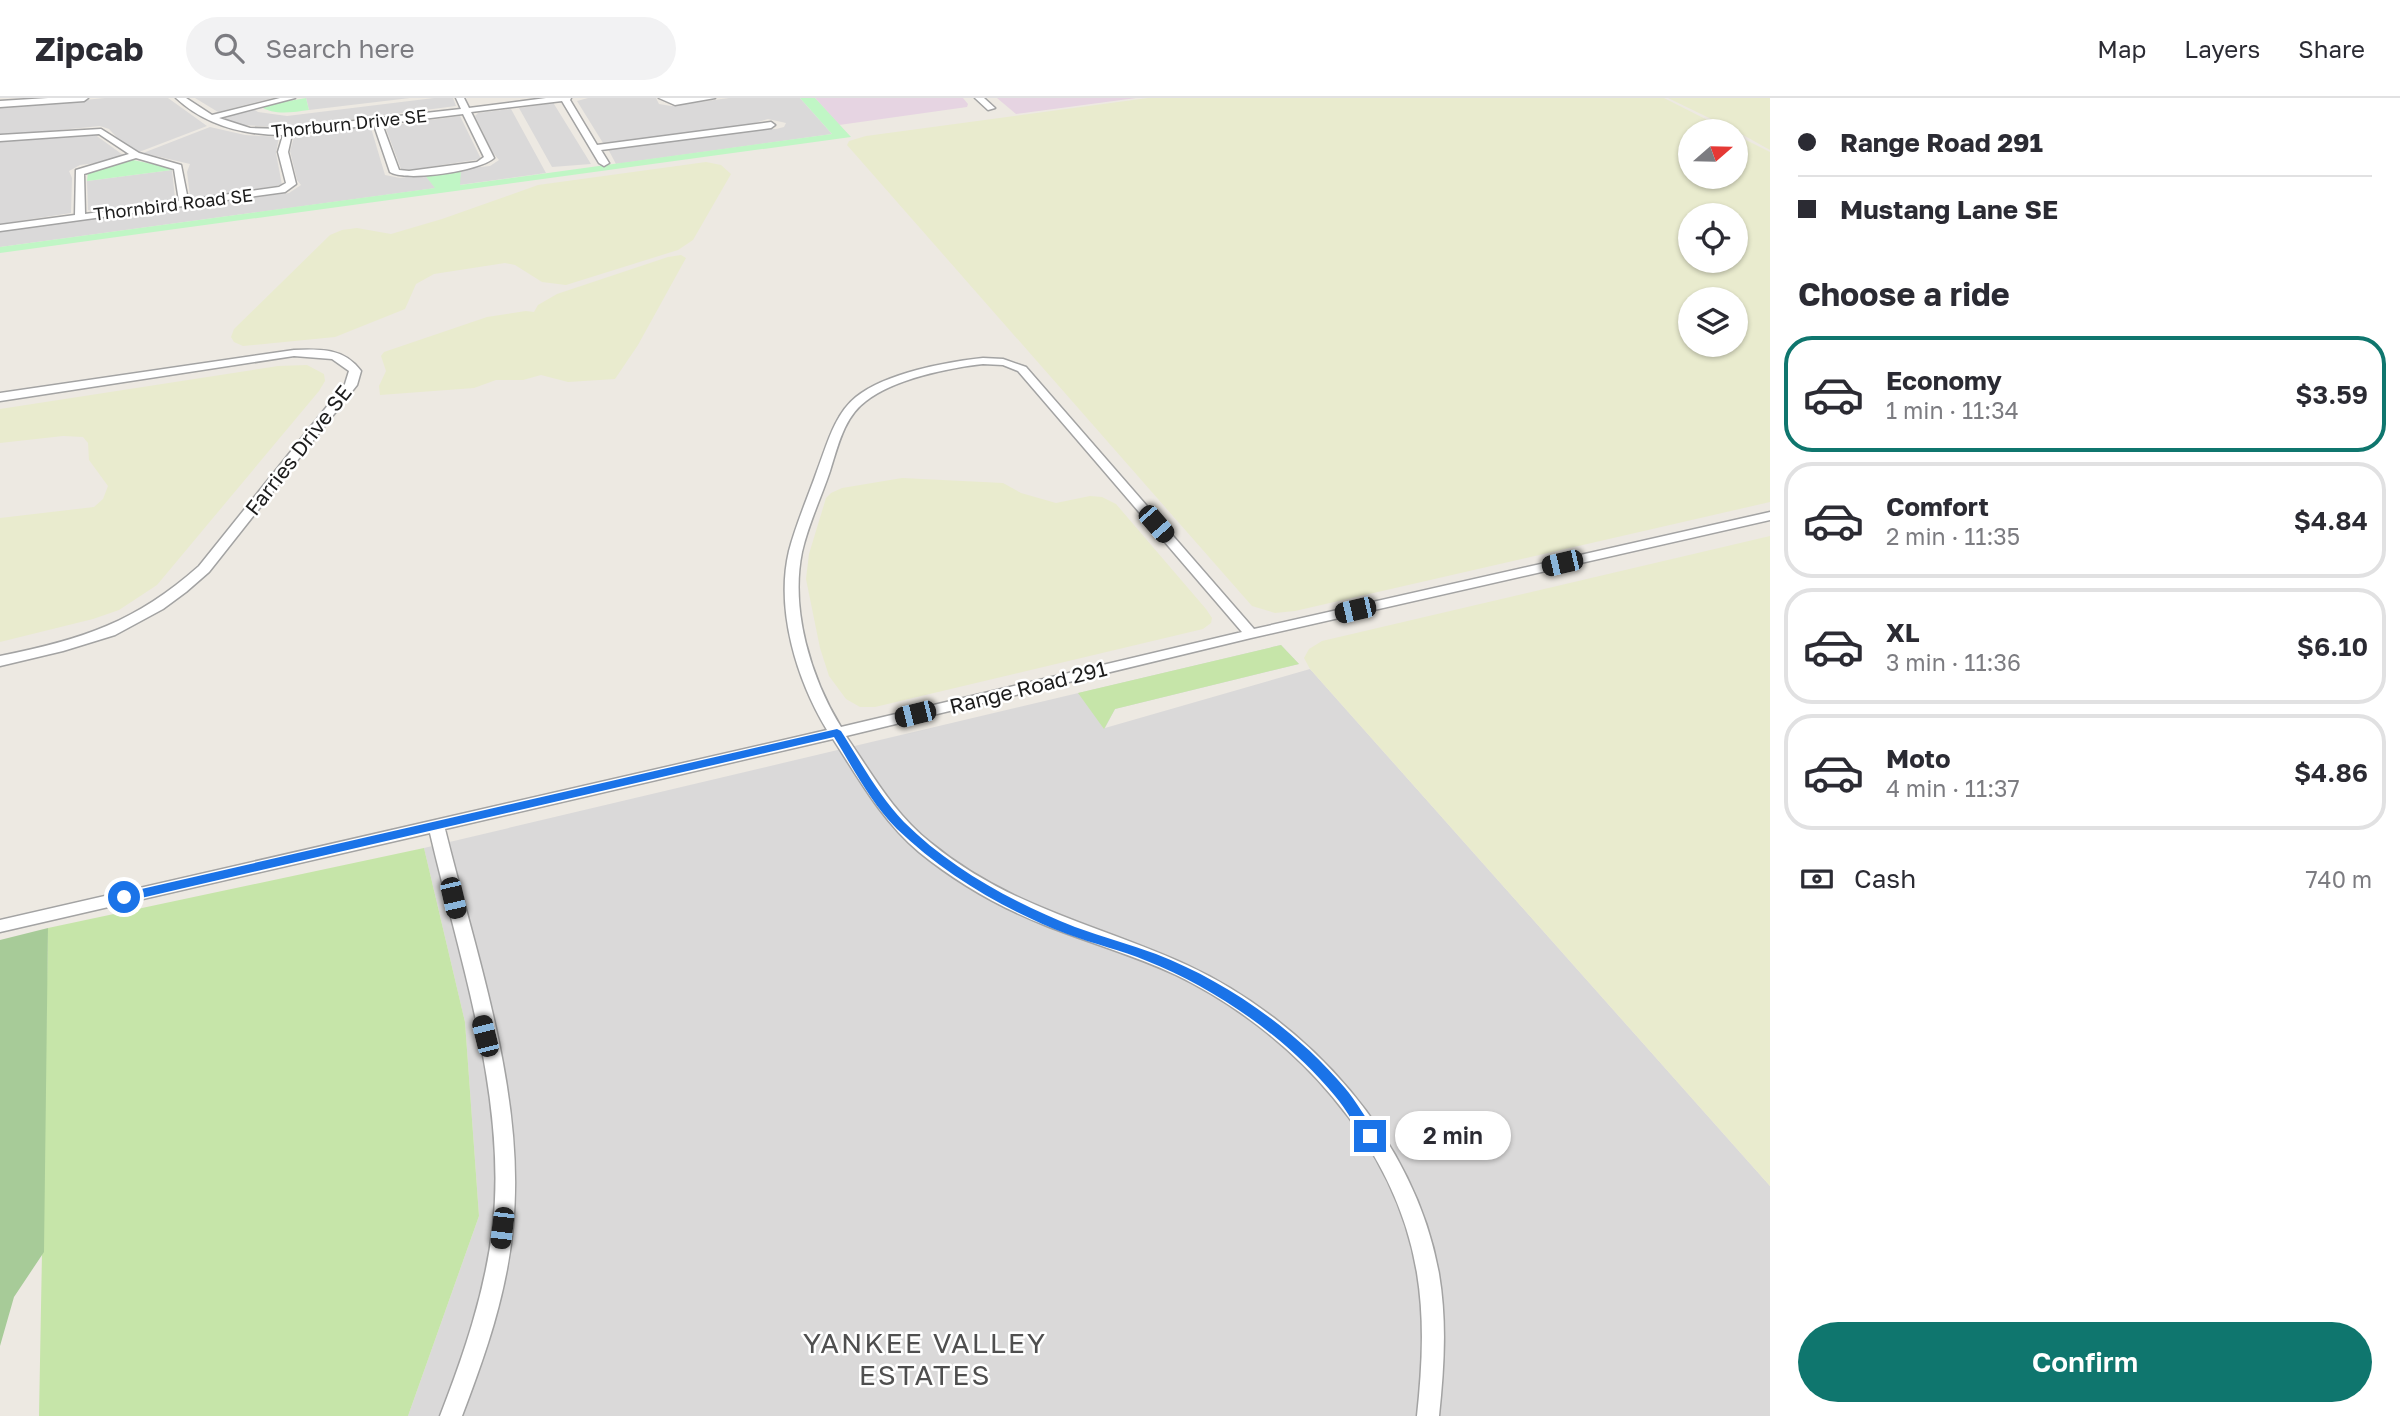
<!DOCTYPE html>
<meta charset="utf-8">
<style>
:root{--surface:#fff;--page:#f2f2f3;--text:#2b2b33;--muted:#7c7c81;--line:#e1e1e2;--accent:#0f766e}
body{margin:0;font-family:"Golos Text",sans-serif;background:var(--page);color:var(--text);height:100vh;display:flex;flex-direction:column;font-size:26px;white-space:nowrap}
*{box-sizing:border-box;margin:0}
p{font-size:23px;color:var(--muted)}
.icon{flex:none;width:38px;height:38px;fill:none;stroke:currentColor;stroke-width:2;stroke-linecap:round;stroke-linejoin:round}
.map{position:relative;flex:1;overflow:hidden}
.drawer{display:flex;flex-direction:column;background:var(--surface);width:630px}
.drawer>*{flex:none}
.guide{display:grid;align-content:center;height:154px;padding:0 28px;background:var(--surface)}
.needle{width:46px;rotate:70deg}
.fabs{position:absolute;left:1678px;top:21px;display:grid;gap:14px}
.fabs a{display:grid;place-items:center;width:70px;height:70px;border-radius:50%;background:var(--surface);box-shadow:0 2px 5px #0004;font-size:35px}
.end{position:absolute;width:32px;height:32px;margin:-16px;border:9px solid #1a73e8;background:#fff;box-shadow:0 0 0 4px #fff}
.from{border-radius:50%}
.bubble{position:absolute;height:49px;border-radius:24px;background:var(--surface);box-shadow:0 2px 5px #0004;font-size:23px;font-weight:600;line-height:49px;text-align:center}
.car{position:absolute;width:21px;height:42px;margin:-21px -10px;border-radius:9px;box-shadow:0 0 5px 2px #0007;background:linear-gradient(#222 24%,#8ab4d8 0 40%,#222 0 76%,#8ab4d8 0 86%,#222 0)}
.guide b{display:flex;align-items:center;gap:24px;height:66px;font-size:26px}
.guide b+b{border-top:2px solid var(--line)}
.guide i{width:18px;height:18px;background:var(--text)}
ul{padding:0;list-style:none}
li{display:flex;align-items:center;gap:21px;height:116px;margin:0 14px 10px;padding:0 14px;border:4px solid var(--line);border-radius:28px}
li div{flex:1}
li b{display:block;font-size:26px}
li em{font-style:normal;font-weight:600}
li.selected{border-color:var(--accent)}
li>.icon{width:63px;height:63px;stroke-width:1.5}
h2{padding:0 28px;font-size:32px;line-height:84px}
.pay{display:flex;align-items:center;gap:18px;height:77px;padding:0 28px;font-size:26px}
.pay p{margin-inline-start:auto}
.action{display:flex;gap:14px;margin-top:auto;padding:14px 28px}
.action a{flex:1;height:80px;border-radius:42px;background:var(--accent);color:#fff;font-size:28px;font-weight:600;line-height:80px;text-align:center}
header{display:flex;align-items:center;gap:42px;box-sizing:border-box;height:98px;padding:0 35px;background:var(--surface);border-bottom:2px solid var(--line)}
header strong{font-size:33px}
nav{display:flex;gap:38px;margin-inline-start:auto;font-size:24px}
.search{width:490px;height:63px;background:var(--page);display:flex;align-items:center;gap:18px;box-sizing:border-box;padding:0 24px;border-radius:38px;color:var(--muted);font-size:26px}
main{display:flex;flex:1;min-height:0}
.map>svg:first-child{display:block}
.residential{fill:#dad9d9}
.industrial{fill:#e6d4e2}
.farmland{fill:#e9ebce;fill-rule:evenodd}
.grass{fill:#c6e5a9}
.forest{fill:#a7cb98}
.park{fill:#c0f6c5}
.lines{fill:none;stroke-linecap:round;stroke-linejoin:round}
.minor-casing{stroke:#a3a3a3;stroke-width:3}
.minor{fill:#fff;fill-rule:evenodd}
.route{fill:#1a73e8}
.labels{text-anchor:middle;dominant-baseline:central;stroke-width:5;stroke-linejoin:round;paint-order:stroke}
.far-street-label{font-size:18px;fill:#1c1c1c;stroke:#fff}
.street-label{font-size:21px;fill:#1c1c1c;stroke:#fff}
.near-neighbourhood-label{font-size:28px;letter-spacing:2px;fill:#4f4f4f;stroke:#fff}
</style>
<header>
<strong>Zipcab</strong>
<div class="search"><svg class="icon" aria-label="search" viewBox="0 0 24 24"><circle cx="10" cy="10" r="6"/><path d="M15 15l6 6"/></svg>Search here</div>
<nav><a>Map</a><a>Layers</a><a>Share</a></nav>
</header>
<main>
<div class="map">
<svg width="1770" height="1318" viewBox="0 0 1770 1318">
<rect width="100%" height="100%" fill="#ede9e2"/>
<!-- residential -->
<path class="residential" d="M105,0H168L207,28L139,54L122,45L109,31L100,28L0,38V10Z
M195,0H273L218,14Z
M306,0H410L309,12Z
M434,0H453L456,8L286,30L244,27L223,21L252,10L258,14L287,18Z
M588,0H656L659,6L671,8L729,0H800L832,36L616,66L608,51L753,31H776L784,29L786,25L768,21L748,27L603,45L577,3Z
M554,5V6L591,66L552,69L519,10Z
M511,11L546,75L459,87L461,71L490,68L499,62L493,55L475,18L478,15Z
M460,18L481,61L409,72L401,71L385,28Z
M210,29L245,37L279,39L276,55L282,87L196,100L190,98L187,74L190,66L143,55Z
M366,29L371,30L385,77L400,80L424,76L436,90L0,149V132L289,95L301,87L297,82L290,53L294,39Z
M94,36L123,57L104,64L80,67L69,73L72,80L71,115L0,126V42Z
M172,72L175,100L170,103L96,114L88,112L87,83Z
M1281,547L1299,566L1115,611L1105,630L1310,571L1770,1088V1318H408L479,1118L465,924L424,750Z"/>
<!-- industrial -->
<path class="industrial" d="M815,0H963L968,6L967,9L839,27Z
M997,0H1136L1016,16Z"/>
<!-- farmland -->
<path class="farmland" d="M1148,0H1664L1729,33H1690V79H1736V37L1770,54V404L1295,513L1275,515L1252,508L847,47L849,43L866,38ZM1690,117H1736V163H1690ZM1690,201H1736V247H1690Z
M1668,0H1770V52L1736,33Z
M706,64L721,67L731,76L693,142L678,152L566,187L542,184L515,167L505,165L434,176L416,186L405,211L335,239L243,248L234,244L231,239L234,231L330,137L342,132L357,130L391,136L442,121L538,87Z
M681,157L686,160L638,247L615,281L568,284L541,277L523,282H496L474,290L380,297L379,288L386,273L381,258L384,254L487,219L526,213L534,214L538,207L557,196L668,159Z
M307,267L324,276L325,283L319,293L157,487L119,512L93,521L0,544V420L94,409L103,401L108,388L89,362L88,345L83,339L63,338L0,345V311L278,268Z
M902,380L1003,385L1021,395L1056,405L1090,398L1102,399L1116,406L1206,511L1212,520L1211,525L1203,531L875,609H860L846,601L829,578L820,550L806,481L809,456L826,400L831,395L842,390Z
M1770,438V1088L1310,571L1304,560L1309,551L1322,543Z"/>
<!-- grass -->
<path class="grass" d="M1281,547L1299,566L1115,611L1104,631L1078,595Z
M424,750L465,924L479,1118L408,1318H39L48,830Z"/>
<!-- forest -->
<path class="forest" d="M48,830L44,1154L14,1199L0,1248V842Z"/>
<!-- park -->
<path class="park" d="M306,0L309,12C293,14 274,18 260,8Z
M800,0H815L851,39L0,155V149L435,90L424,76L461,71L460,87L832,36Z
M133,62L171,70L172,72L87,83L88,74Z"/>
<g class="lines">
<!-- minor casing -->
<g class="minor-casing">
<path id="minor" d="M48,0H88L84,3L0,9V3Z
M176,0H186L212,17L280,0H295L219,20L250,30L282,31L461,11L456,0H464L469,10L546,0H571L570,2L597,47L771,24L775,27L771,30L601,52L609,65L604,68L599,65L562,3L471,14L494,60C480,73 406,84 390,74L374,27L292,36L288,54L296,86L285,94L0,133V127L75,117L76,72L129,56L99,36L0,43V37L101,31L139,55L181,67L188,102L279,89L286,85L278,54L283,37C243,37 205,27 176,0ZM463,16L484,59L477,64L409,73L399,72L382,26ZM136,60L174,71L179,103L85,116L84,76Z
M659,0H715L675,7Z
M975,0H984L995,10L988,12Z
M294,252C320,251 344,250 361,273L357,287L209,474L186,494L163,511L115,537L63,553L0,568V558C82,542 136,524 199,468L345,286L349,273L332,261L294,258L0,303V295Z
M983,260L1003,261L1026,269L1254,531L1770,414V422L1251,540L846,638C872,676 894,716 931,745C1010,810 1097,826 1187,867C1308,923 1416,1042 1439,1176C1447,1223 1444,1271 1439,1318H1417C1422,1271 1425,1223 1417,1175C1396,1045 1292,933 1176,877C1134,857 1090,845 1047,828C1001,810 957,785 919,754C882,723 859,681 833,641L445,731C476,857 526,998 513,1128C507,1195 486,1255 462,1318H440C464,1256 485,1195 493,1128C507,999 459,860 430,735L0,834V822L827,632C797,582 775,512 789,453C796,426 808,399 817,373C827,347 834,317 856,299C886,275 946,264 983,260ZM983,266L1003,267L1018,273L1242,534L841,629C811,580 790,512 802,454C808,427 821,400 830,373C838,348 844,319 866,303C894,281 948,270 983,266Z"/>
</g>
<!-- minor -->
<use href="#minor" class="minor"/>
</g>
<!-- route -->
<path class="route" d="M837,631L841,633C860,663 879,698 904,724C951,771 1014,805 1075,829C1102,839 1129,846 1156,856C1226,883 1296,932 1345,990C1356,1003 1365,1019 1375,1033L1377,1038L1375,1042H1364C1355,1027 1346,1011 1335,998C1287,940 1217,891 1147,863C1121,852 1094,846 1067,836C1005,812 945,777 897,731C871,705 853,670 834,639L124,804L118,799L124,795Z"/>
<g class="labels">
<!-- far-street labels -->
<g class="far-street-label">
<text transform="translate(349 25) rotate(-6)">Thorburn Drive SE</text>
<text transform="translate(173 106) rotate(-7)">Thornbird Road SE</text>
</g>
<!-- street labels -->
<g class="street-label">
<text transform="translate(298 352) rotate(-52)">Farries Drive SE</text>
<text transform="translate(1028 589) rotate(-14)">Range Road 291</text>
</g>
<!-- near-neighbourhood labels -->
<g class="near-neighbourhood-label">
<text x="925" y="1244">YANKEE VALLEY<tspan x="925" dy="32">ESTATES</tspan></text>
</g>
</g>
</svg>
<div class="fabs">
<a><svg class="needle" viewBox="-14 -14 28 28"><path d="M0-13l5 13h-10z" fill="#e53935"/><path d="M0 13l5-13h-10z" fill="#7c7c81"/></svg></a>
<a><svg class="icon" aria-label="locate" viewBox="0 0 24 24"><circle cx="12" cy="12" r="6"/><path d="M12 2v4M12 18v4M2 12h4M18 12h4"/></svg></a>
<a><svg class="icon" aria-label="layers" viewBox="0 0 24 24"><path d="M12 4l9 5-9 5-9-5zM3 14l9 5 9-5"/></svg></a>
</div>
<i class="end from" style="left:124px;top:799px"></i>
<i class="end" style="left:1370px;top:1038px"></i>
<div class="bubble" style="left:1395px;top:1013px;width:116px">2 min</div>
<i class="car" style="left:1156px;top:426px;rotate:139deg"></i>
<i class="car" style="left:1562px;top:465px;rotate:257deg"></i>
<i class="car" style="left:1355px;top:512px;rotate:257deg"></i>
<i class="car" style="left:915px;top:616px;rotate:256deg"></i>
<i class="car" style="left:453px;top:800px;rotate:167deg"></i>
<i class="car" style="left:485px;top:938px;rotate:346deg"></i>
<i class="car" style="left:502px;top:1130px;rotate:187deg"></i>
</div>
<section class="drawer">
<div class="guide">
<b><i class="from"></i>Range Road 291</b>
<b><i></i>Mustang Lane SE</b>
</div>
<h2>Choose a ride</h2>
<ul>
<li class="selected"><svg class="icon" aria-label="car" viewBox="0 0 24 24"><path d="M5 17H2v-5l4-1 3-4h7l3 4 3 1v5h-3M9 17h6M6 11h13"/><circle cx="7" cy="17" r="2"/><circle cx="17" cy="17" r="2"/></svg><div><b>Economy</b><p>1 min · 11:34</p></div><em>$3.59</em></li>
<li><svg class="icon" aria-label="car" viewBox="0 0 24 24"><path d="M5 17H2v-5l4-1 3-4h7l3 4 3 1v5h-3M9 17h6M6 11h13"/><circle cx="7" cy="17" r="2"/><circle cx="17" cy="17" r="2"/></svg><div><b>Comfort</b><p>2 min · 11:35</p></div><em>$4.84</em></li>
<li><svg class="icon" aria-label="car" viewBox="0 0 24 24"><path d="M5 17H2v-5l4-1 3-4h7l3 4 3 1v5h-3M9 17h6M6 11h13"/><circle cx="7" cy="17" r="2"/><circle cx="17" cy="17" r="2"/></svg><div><b>XL</b><p>3 min · 11:36</p></div><em>$6.10</em></li>
<li><svg class="icon" aria-label="car" viewBox="0 0 24 24"><path d="M5 17H2v-5l4-1 3-4h7l3 4 3 1v5h-3M9 17h6M6 11h13"/><circle cx="7" cy="17" r="2"/><circle cx="17" cy="17" r="2"/></svg><div><b>Moto</b><p>4 min · 11:37</p></div><em>$4.86</em></li>
</ul>
<div class="pay"><svg class="icon" aria-label="cash" viewBox="0 0 24 24"><path d="M3 7h18v10H3z"/><circle cx="12" cy="12" r="2"/></svg>Cash<p>740 m</p></div>
<div class="action"><a>Confirm</a></div>
</section>
</main>
